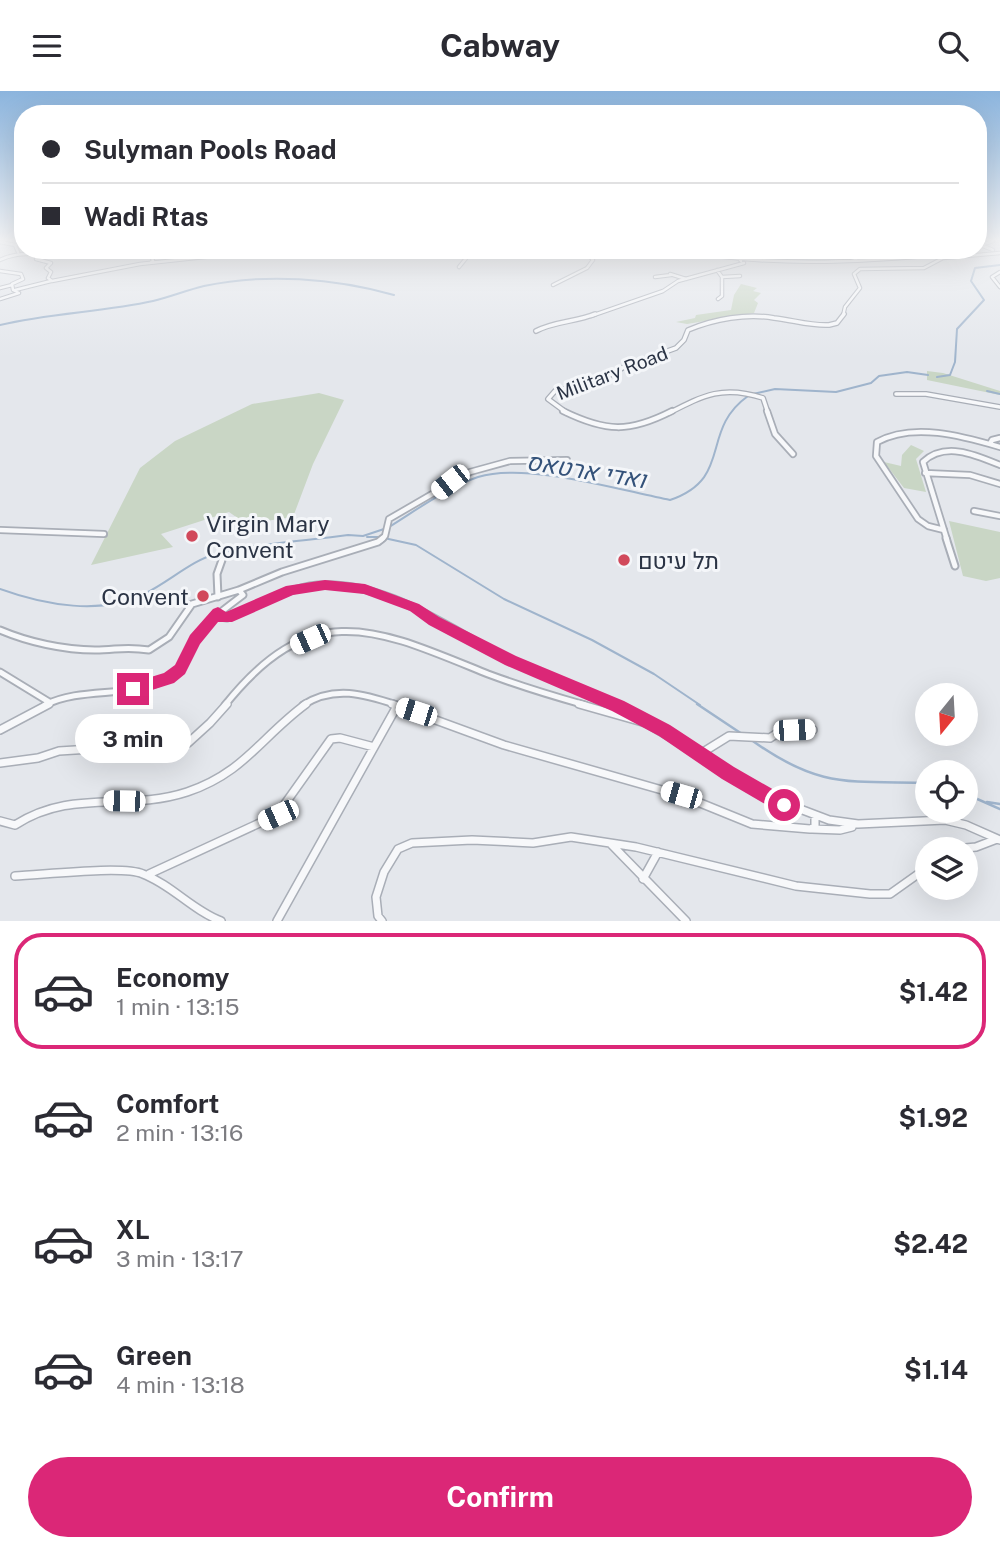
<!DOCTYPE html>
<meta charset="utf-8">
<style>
:root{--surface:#fff;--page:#f7f7f7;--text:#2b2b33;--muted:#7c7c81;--line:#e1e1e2;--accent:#db2777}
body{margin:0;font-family:"Public Sans",Heebo,sans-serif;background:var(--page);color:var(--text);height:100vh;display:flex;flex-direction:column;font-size:26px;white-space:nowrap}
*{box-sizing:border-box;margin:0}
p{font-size:23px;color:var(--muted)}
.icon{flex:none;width:38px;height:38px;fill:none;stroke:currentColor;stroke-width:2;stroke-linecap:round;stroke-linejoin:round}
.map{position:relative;height:830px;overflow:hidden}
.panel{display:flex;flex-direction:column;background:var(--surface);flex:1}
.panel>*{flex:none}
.hud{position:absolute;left:14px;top:14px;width:973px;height:154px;border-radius:28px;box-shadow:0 7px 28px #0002;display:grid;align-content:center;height:154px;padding:0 28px;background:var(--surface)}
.needle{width:46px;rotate:198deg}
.fabs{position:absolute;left:915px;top:592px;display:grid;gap:14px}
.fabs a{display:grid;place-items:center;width:63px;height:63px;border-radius:50%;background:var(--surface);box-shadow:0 7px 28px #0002;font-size:35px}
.end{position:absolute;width:32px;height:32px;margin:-16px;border:9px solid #db2777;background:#fff;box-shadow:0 0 0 4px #fff}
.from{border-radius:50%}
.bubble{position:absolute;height:49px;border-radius:24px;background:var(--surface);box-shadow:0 7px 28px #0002;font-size:23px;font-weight:700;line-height:49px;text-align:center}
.car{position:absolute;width:21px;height:42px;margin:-21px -10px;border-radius:9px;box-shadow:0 0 5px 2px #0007;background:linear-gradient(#fff 24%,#345 0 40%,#fff 0 76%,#345 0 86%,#fff 0)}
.hud b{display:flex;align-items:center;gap:24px;height:66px;font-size:26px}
.hud b+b{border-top:2px solid var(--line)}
.hud i{width:18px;height:18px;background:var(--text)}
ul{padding:12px 0 0;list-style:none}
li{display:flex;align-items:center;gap:21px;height:116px;margin:0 14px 10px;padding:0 14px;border:4px solid transparent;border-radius:28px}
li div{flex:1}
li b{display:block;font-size:26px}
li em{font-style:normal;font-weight:700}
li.active{border-color:var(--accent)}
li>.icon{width:63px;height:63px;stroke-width:1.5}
.button{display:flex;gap:14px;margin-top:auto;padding:14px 28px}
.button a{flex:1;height:80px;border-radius:42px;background:var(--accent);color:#fff;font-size:28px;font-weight:700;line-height:80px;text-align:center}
header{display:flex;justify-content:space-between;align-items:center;height:91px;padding:0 28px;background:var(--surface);font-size:32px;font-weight:700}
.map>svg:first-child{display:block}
.green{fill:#c9d6c5}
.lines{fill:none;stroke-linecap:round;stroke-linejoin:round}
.stream-far1{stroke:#9fb4cc;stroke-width:2}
.stream{stroke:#9fb4cc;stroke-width:2.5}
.minor-far4-casing{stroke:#a9aeb7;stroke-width:4.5}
.minor-far3-casing{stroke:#a9aeb7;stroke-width:6}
.minor-far2-casing{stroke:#a9aeb7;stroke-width:8}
.minor-far1-casing{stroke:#a9aeb7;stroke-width:9}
.minor-casing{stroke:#a9aeb7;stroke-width:10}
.minor-far4{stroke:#f7f8fa;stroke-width:2.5}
.minor-far3{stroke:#f7f8fa;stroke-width:3.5}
.minor-far2{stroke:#f7f8fa;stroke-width:4.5}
.minor-far1{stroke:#f7f8fa;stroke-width:5}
.minor{stroke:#f7f8fa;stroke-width:7}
.route{fill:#db2777}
.poi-dot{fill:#d1495b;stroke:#f4f6f9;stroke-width:2.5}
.labels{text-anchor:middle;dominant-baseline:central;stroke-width:6;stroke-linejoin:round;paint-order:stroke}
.far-street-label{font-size:19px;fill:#2b3445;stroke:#f4f6f9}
.poi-label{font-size:23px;fill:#2b3445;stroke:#f4f6f9;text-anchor:start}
.water-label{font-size:24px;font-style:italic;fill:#34527a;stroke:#f4f6f9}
</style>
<header><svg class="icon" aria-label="menu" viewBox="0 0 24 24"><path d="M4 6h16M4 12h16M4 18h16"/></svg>Cabway<svg class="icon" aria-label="search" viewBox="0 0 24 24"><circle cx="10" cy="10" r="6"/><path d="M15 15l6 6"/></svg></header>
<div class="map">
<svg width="1000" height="830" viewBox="0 0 1000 830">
<rect width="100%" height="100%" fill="#e4e7ec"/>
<!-- green -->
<path class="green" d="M741,193L757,197L753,200L761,202L754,209L758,212L754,222L687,233L676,231L695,227L696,224L731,219L734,204Z
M927,280L943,282L1000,300V304L927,289Z
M319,302L344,309L313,373L293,426L246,433L229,421L161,443L173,456L91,474L140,377L175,350L252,313Z
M911,354L924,360L916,368L926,401L904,397L884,371L901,375L902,364Z
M949,430L1000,441V487L986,490L963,485Z"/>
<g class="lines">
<!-- stream-far1 -->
<path class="stream-far1" d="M0,234C50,222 103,221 153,210C170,206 187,199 204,195C265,182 334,187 394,204
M937,286L950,284L955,271L957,238L984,209L971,190L975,177L1000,174
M987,300L1000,303
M753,303L775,298L836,301L871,292L879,285L907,281L928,284
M389,436C418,418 446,397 478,386C527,371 619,399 670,409C734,387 699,340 748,305
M367,446H378
M384,447L416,454L504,508L592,549L654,583L700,614
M0,498C44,514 102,525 146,502C167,492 194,468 216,463C258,452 305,450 348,444L363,445L384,438"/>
<!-- stream -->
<path class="stream" d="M697,613L742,643
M750,648C819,698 848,690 928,692
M966,703L1000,718
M987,711L1000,713"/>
<!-- minor-far4 casing -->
<g class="minor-far4-casing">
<path id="minor-far4" d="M0,151L15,154L18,161
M978,153L993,159
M15,154L23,152
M981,154L993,150
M677,159C767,176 856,172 947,163
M731,159L741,170
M819,159L856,168
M716,160H731
M37,162L36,168L51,172L46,177L51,181L48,187L52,190L140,173L214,165L210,159
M0,169C20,159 37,166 57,159
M150,172L153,170L151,163L155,159
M459,176L472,160L528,163L565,159
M717,179L722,186V205L718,208
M0,180L21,183L23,188L12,193L13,199L19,202L0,208
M1000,181L992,186L1000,196
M670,183L686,188
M655,186L671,184
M722,186L740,185
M553,194L587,177L593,169L584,159
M0,197L12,194
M15,199L51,190
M591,225L663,200L678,190L744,172
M843,225L845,216L860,197L854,183L860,178L924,177L943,167L1000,162"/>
</g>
<!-- minor-far3 casing -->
<g class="minor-far3-casing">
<path id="minor-far3" d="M536,240C555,230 576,231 595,223
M896,303H926L1000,316
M567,322L548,308L555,300L595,292L626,275L676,257L684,249L688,239C714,228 747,222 774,227C793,229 810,235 829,234L837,232L844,223
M669,322C704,304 723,294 763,307L768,322"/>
</g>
<!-- minor-far2 casing -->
<g class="minor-far2-casing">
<path id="minor-far2" d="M563,320C606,341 629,342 672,320
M767,320L775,343L793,363
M990,353L992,349L1000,347
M925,382L970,384L1000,393
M974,420L1000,425
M0,439L104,443
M944,439L928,435L918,428L876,365L877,351C913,331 962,345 1000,356
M381,449L385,445L389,428L470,381L510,370L567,369
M947,449L923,371C945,350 976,364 1000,374"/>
</g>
<!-- minor-far1 casing -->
<g class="minor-far1-casing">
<path id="minor-far1" d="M946,447L955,475
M239,499L282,481L378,451L383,447
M218,506L217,483L222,469
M218,522L220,526L227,527C256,515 286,497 318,494C388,489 451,540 511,569C545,585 581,597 615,614
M0,539C28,551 64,559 95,559C117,559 125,555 149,559L169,546L192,513L239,499L243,504C226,517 207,530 195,548C185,562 183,580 167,588C129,608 83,595 45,614
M0,581L49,611
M225,614C313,504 377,538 488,583C520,595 553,605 585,614
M303,614C334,594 364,603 397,614"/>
</g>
<!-- minor casing -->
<g class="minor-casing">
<path id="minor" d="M392,613L504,654L683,705L752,733L810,738L815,736V725
M579,613L646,632L779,710L829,729L858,733L945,729L966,734L1000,749
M611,613L640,628
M0,639L49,613
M700,663L729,645L770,647L779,641L813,639
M0,672L38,667L59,660L188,652L210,632L227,613
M0,730L15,734C72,697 126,721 187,701C244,682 261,646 306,613
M812,738L840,739L852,736
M611,753L686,830
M955,758L976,756L997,748
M149,783L277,724L331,648L340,647L374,656
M15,785C42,784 123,774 143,783C172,794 192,819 221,830
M643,788L658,761
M277,830L397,615
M382,830L378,825L376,806L384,781L398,758L412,752L472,749L533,752L571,746L636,756L796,795L870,803H890L928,776"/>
</g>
<!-- minor-far4 -->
<use href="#minor-far4" class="minor-far4"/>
<!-- minor-far3 -->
<use href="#minor-far3" class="minor-far3"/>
<!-- minor-far2 -->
<use href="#minor-far2" class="minor-far2"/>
<!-- minor-far1 -->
<use href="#minor-far1" class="minor-far1"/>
<!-- minor -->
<use href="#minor" class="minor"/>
</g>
<!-- sky -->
<linearGradient id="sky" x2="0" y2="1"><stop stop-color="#8bb4dd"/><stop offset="0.56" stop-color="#f3f4f6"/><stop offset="1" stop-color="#f3f4f6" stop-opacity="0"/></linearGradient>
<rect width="1000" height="266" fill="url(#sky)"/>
<!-- route -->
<path class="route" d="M325,489L365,493L419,513L439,526L516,565L624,610L670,634L734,676L790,708L793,714L790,720L784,723L777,720L722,688L659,645L612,620L505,574L429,534L410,520L364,503L325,499L293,504L232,531H218L200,553L185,583L174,592L133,605L128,603L125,598L128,593L164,582L175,574L190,544L213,518L218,516L226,521L286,495Z"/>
<!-- markers -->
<g class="poi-dot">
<circle cx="192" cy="445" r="7"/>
<circle cx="624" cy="469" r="7"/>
<circle cx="203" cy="505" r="7"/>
</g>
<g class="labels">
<!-- far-street labels -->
<g class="far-street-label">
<text transform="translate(612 282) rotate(-21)">Military Road</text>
</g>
<!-- poi labels -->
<g class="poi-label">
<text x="206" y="432">Virgin Mary<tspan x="206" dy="26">Convent</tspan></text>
<text x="638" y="469">תל עיטם</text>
<text x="189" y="505" text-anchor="end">Convent</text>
</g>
<!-- water labels -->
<g class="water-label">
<text transform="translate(586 379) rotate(9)">ואדי ארטאס</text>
</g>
</g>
</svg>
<div class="fabs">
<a><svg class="needle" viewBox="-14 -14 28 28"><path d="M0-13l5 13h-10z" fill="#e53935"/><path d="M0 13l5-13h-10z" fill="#7c7c81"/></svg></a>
<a><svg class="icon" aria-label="locate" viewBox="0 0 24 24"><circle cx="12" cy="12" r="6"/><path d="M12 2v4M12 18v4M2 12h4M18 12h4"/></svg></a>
<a><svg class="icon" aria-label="layers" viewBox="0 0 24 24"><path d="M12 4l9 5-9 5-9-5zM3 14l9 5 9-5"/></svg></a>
</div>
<i class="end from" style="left:784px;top:714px"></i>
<i class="end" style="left:133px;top:598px"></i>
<div class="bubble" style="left:75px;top:623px;width:116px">3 min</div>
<i class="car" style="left:450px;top:391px;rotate:232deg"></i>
<i class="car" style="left:310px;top:548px;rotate:246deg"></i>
<i class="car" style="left:416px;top:621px;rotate:288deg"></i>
<i class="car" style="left:794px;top:639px;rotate:88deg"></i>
<i class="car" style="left:681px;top:704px;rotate:286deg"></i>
<i class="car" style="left:124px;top:710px;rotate:271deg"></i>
<i class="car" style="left:278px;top:724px;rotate:246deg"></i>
<div class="hud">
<b><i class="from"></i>Sulyman Pools Road</b>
<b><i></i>Wadi Rtas</b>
</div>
</div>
<section class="panel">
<ul>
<li class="active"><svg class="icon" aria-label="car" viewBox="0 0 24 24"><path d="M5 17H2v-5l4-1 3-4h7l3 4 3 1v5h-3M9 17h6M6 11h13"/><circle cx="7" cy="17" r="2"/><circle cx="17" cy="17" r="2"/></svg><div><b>Economy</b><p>1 min · 13:15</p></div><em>$1.42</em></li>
<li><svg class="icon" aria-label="car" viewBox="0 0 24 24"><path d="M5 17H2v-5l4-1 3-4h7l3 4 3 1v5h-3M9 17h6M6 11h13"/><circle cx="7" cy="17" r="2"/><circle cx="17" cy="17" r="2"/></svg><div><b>Comfort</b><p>2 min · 13:16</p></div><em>$1.92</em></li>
<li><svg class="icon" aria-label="car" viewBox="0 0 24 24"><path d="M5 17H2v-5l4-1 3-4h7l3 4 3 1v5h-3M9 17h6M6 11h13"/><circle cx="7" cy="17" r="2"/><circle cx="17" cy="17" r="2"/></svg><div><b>XL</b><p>3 min · 13:17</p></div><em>$2.42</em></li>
<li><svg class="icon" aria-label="car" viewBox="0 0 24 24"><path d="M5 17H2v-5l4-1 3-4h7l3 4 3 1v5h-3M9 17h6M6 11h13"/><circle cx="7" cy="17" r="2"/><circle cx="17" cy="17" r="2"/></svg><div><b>Green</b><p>4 min · 13:18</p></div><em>$1.14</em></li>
</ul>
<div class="button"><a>Confirm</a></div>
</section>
